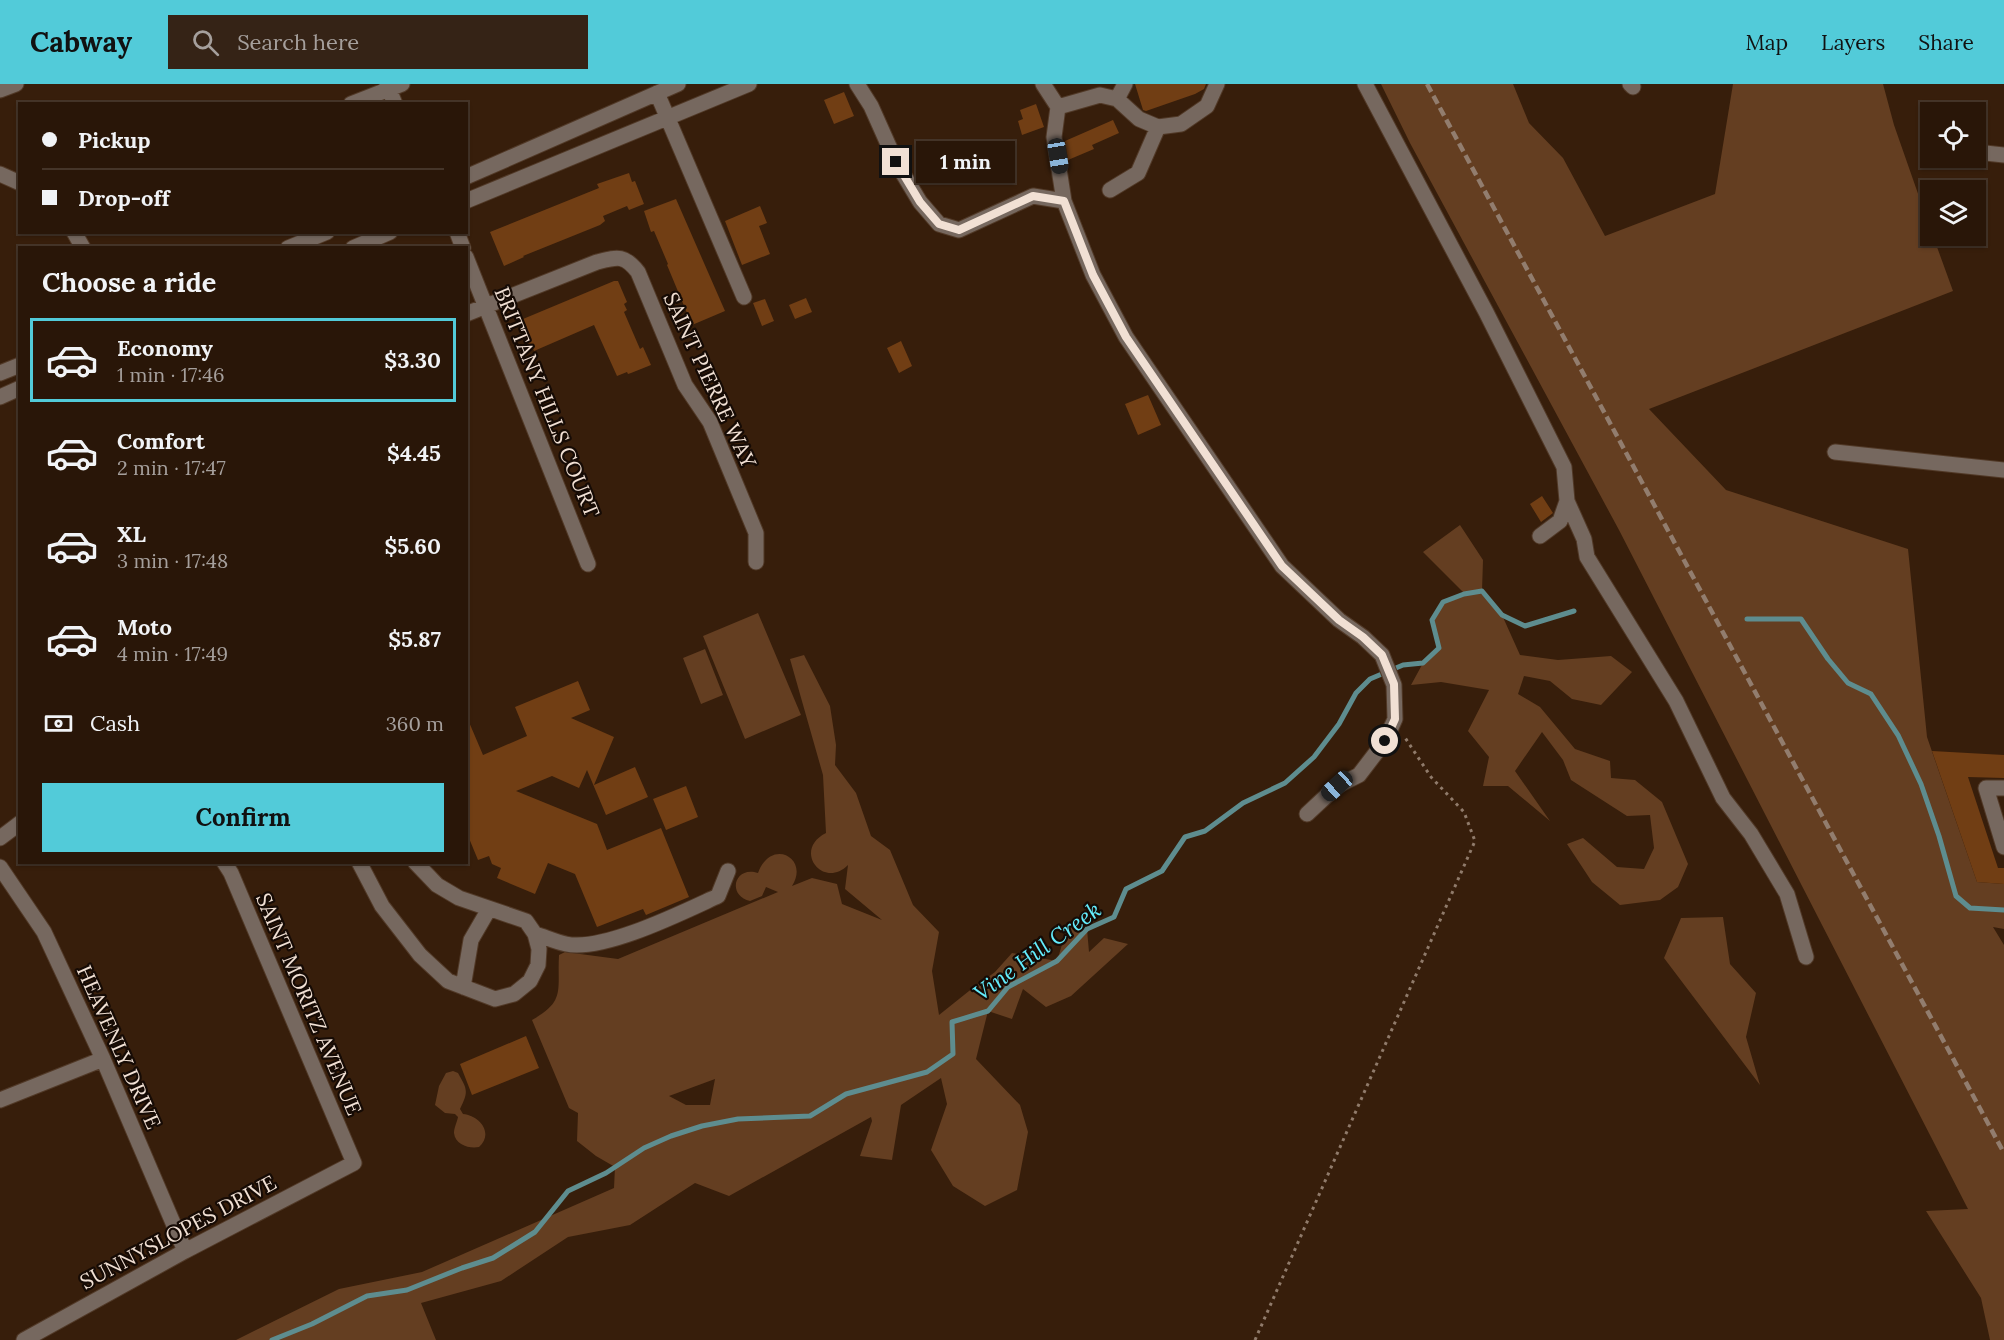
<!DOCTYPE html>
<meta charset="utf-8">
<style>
:root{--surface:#291608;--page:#352316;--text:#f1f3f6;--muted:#a59f9c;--line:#453529;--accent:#52cbd9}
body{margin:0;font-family:Lora,serif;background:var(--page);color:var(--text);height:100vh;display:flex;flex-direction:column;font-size:22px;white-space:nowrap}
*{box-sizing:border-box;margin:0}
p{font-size:20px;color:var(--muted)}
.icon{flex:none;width:33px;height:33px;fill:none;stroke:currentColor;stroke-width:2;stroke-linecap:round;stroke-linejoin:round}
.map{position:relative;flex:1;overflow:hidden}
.sheet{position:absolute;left:18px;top:162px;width:450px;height:618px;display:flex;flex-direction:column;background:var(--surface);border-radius:0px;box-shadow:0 2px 4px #0004,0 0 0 2px var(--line)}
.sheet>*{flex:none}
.guide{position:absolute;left:18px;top:18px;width:450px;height:132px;border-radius:0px;box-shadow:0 2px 4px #0004,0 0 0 2px var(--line);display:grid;align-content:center;height:132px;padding:0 24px;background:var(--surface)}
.fabs{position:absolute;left:1920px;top:18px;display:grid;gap:12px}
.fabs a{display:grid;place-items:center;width:66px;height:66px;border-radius:0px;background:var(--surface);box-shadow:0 2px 4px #0004,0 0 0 2px var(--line);font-size:30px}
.end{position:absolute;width:27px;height:27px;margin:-14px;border:8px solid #f1e0d4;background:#111;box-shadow:0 0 0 3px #111}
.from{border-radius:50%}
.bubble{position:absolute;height:42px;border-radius:0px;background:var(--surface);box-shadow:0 2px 4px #0004,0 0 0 2px var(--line);font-size:20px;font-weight:800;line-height:42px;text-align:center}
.car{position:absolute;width:18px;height:36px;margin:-18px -9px;border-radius:8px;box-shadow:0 0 4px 2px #0007;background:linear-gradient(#222 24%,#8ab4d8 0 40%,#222 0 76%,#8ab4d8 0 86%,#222 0)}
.guide b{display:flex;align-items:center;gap:21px;height:57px;font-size:22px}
.guide b+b{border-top:2px solid var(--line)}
.guide i{width:15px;height:15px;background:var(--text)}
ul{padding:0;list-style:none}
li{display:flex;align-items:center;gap:18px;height:84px;margin:0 12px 9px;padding:0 12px;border:3px solid transparent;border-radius:0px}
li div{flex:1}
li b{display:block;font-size:22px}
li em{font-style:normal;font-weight:800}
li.on{border-color:var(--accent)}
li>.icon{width:54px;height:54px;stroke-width:1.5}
h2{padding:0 24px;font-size:27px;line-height:72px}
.pay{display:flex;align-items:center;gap:15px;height:66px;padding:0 24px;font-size:22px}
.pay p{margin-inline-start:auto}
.cta{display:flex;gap:12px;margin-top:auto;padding:12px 24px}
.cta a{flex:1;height:69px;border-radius:0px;background:var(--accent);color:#111;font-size:24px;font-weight:800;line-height:69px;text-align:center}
header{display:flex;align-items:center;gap:36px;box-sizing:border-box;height:84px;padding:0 30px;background:var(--accent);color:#111}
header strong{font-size:28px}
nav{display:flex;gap:33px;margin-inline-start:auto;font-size:21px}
.search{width:420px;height:54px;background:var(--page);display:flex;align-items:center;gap:15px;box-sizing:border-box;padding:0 21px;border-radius:0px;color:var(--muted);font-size:22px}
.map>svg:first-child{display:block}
.green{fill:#643e21;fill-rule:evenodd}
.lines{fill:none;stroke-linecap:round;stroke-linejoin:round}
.stream{stroke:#5e8d8f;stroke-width:5}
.building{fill:#713e14}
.minor-casing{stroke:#513927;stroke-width:17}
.path{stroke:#907b6b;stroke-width:3;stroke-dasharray:3 4.5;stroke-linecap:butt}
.minor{stroke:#76685f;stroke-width:15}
.rail{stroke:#927d6e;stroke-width:4.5;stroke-dasharray:9 4.5;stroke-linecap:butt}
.route{stroke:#f1e0d4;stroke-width:8}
.labels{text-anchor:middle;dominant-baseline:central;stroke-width:4.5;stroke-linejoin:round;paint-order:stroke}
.street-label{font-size:21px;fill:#f1e0d4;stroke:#160b05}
.water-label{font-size:22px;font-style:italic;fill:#64edfd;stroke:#160b05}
</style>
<header>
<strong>Cabway</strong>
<div class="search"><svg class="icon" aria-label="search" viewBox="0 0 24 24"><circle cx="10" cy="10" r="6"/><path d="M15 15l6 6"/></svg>Search here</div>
<nav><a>Map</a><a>Layers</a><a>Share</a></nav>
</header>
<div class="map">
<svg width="2004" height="1256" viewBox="0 0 2004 1256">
<rect width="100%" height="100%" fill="#371e0b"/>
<!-- green -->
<path class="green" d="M1381,0H1513L1529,39L1563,74L1605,152L1715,110L1733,0H1883L1894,41L1930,144V152H1933L1953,207L1649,325L1726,406L1908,465L1927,653L1977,798L2004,800V845L1993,843L2004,861V1256H1990L1981,1214L1926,1127L1968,1125L1619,446L1410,59Z
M1460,441L1483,476L1482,507L1502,531L1520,571L1558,576L1611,572L1632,588L1601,621L1572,615L1550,597L1524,592L1518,610L1540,623L1575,665L1610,677L1611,694L1635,696L1662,718L1688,780L1678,803L1660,816L1620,821L1592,798L1567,760L1583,754L1617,783L1644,785L1654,764L1650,731L1627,732L1571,696L1563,676L1542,648L1515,687L1550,737L1508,702H1483L1489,673L1468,647L1489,606L1441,598L1411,601L1423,579L1439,564L1432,536L1443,518L1464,509L1423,468Z
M758,529L801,631L745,655L703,552Z
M705,565L723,611L701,620L683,574Z
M804,571L830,622L836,661L835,681L856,709L871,752L890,766L913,821L939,848L932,887L939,931L969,907L995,888L1012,869L1057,877L1068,841L1087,845L1089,868L1104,854L1128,860L1071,912L1046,923L1023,905L1012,935L988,927L976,975L1020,1021L1028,1048L1017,1106L985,1122L953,1102L931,1066L947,1020L941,994L901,1021L892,1076L860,1072L872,1037L871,1033L729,1112L695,1099L630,1141L568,1153L501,1197L421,1219L436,1256H236L339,1205L422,1188L614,1104L615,1083L596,1072L577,1057L578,1029L569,1024L532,936C566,917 557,906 559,871L565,868L618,875L778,808L766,803L762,812L750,817C726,811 735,781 758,789C771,753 810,774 792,802L812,794L837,800L842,820L882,836L845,805L848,781C823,806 792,766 826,749L823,691L790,575ZM715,995L710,1021H686L669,1012Z
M1723,833L1730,880L1756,909L1746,953L1760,1001L1664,874L1681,834Z
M453,987L458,989C467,1005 469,1007 460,1025L463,1030C480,1032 494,1049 479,1063C470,1065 455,1061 454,1049C454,1044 457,1038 458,1033L455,1030L445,1029L435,1021L439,1002L446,989Z"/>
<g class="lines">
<!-- stream -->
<path class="stream" d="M1747,535H1801L1828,575L1848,599L1871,610L1898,651L1921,700L1939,752L1956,812L1970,824L2004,826
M272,1256L312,1240L367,1212L407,1206L462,1184L493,1174L535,1148L568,1107L606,1089L644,1064L671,1052L702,1042L738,1035L810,1032L846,1010L927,988L953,970L952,938L988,927L1008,903L1057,877L1087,845L1114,833L1126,805L1162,787L1185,753L1205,747L1243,719L1285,699L1314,673L1339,640L1356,609L1370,595L1403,581L1423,579L1439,564L1432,536L1443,518L1464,510L1482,507L1502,531L1525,542L1574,527"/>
</g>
<!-- building -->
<path class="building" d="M1135,0H1206L1204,5L1195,10L1146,27L1143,26Z
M844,8L854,32L834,40L824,16Z
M1036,20L1044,43L1022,51L1018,37L1023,35L1020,26Z
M1113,36L1119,49L1092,61L1094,65L1068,76L1065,57Z
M629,89L632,98L635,97L644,120L629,126L627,122L603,132L605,137L600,141L523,172L524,173L504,182L490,148L599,104L597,100Z
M676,115L725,227L692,241L667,181L668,180L654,147L651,148L644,127Z
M760,122L767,139L759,142L770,170L742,181L725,137Z
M614,197H618L627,218L624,220L627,226L624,228L640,265L643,263L651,281L631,289L628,290L627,288L617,292L594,241L534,267L531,260L529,261L520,240L524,238L523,235Z
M806,214L812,228L795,235L789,221Z
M765,215L774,237L762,242L753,219Z
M901,257L912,282L899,289L887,264Z
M1148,311L1161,341L1138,351L1125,320Z
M1542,412L1553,429L1541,438L1530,420Z
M578,597L590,626L571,634L614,653L594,701L635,683L648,713L606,731L587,686L579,704L552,692L516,707L597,740L607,766L661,744L689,813L646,831L643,825L597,843L575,790L548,779L535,810L497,794L501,784L492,780L489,772L478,776L466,747V631L483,671L527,652L515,623Z
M1932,667L2004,671V694L1968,693L1998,784H2004V800L1977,798Z
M686,702L698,733L666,746L653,715Z
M526,952L539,984L472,1011L460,980Z"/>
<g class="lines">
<!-- minor casing -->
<g class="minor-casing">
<path id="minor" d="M387,0L395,20
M857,0L871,22L896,78L920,118L939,140L959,146L1033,112L1064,117
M1043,0L1058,23L1054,53L1064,117L1093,191L1126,253L1282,482L1339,536L1363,553L1382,571L1394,601L1395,635L1385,657L1359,691L1337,702L1307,730
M1365,0L1486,228L1564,383L1567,417L1560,437L1540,452
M1630,0L1633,3
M0,6L16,0
M657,9L744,213
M1117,15L1125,0
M351,20L402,0
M1058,23L1100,11L1117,15L1139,35L1158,43L1181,40L1207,22L1217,0
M1976,68L2004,71
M0,90L20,99
M466,93L678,0
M1110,106L1138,89L1158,43
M466,117L749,0
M74,148L83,164
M457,148L463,164
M288,164L327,148
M353,164L390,148
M466,173L588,480
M466,230L597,178C617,173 624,170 638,188L685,301L710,338L756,449V478
M0,289L20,281
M0,313L20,304
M1835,368L2004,386
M1567,417L1584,455L1587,473L1676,617L1723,714L1751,750L1787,810L1806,873
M2004,704H1986L2004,763
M0,754L20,739
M359,778L382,822L420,871L448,897L495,915L514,910L530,897L538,881L539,865L535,850L526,837L459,814L437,801L415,778
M0,783L44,848L103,975L185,1167
M535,850C545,853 556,858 566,860C603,868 683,828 718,812L728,787
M463,903L471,856L489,825
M0,1016L103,975
M24,1256L185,1167L354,1079L231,789L224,778"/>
</g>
<!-- path -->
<path class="path" d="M1255,1256L1475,757L1464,728L1431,693L1404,652"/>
<!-- minor -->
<use href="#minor" class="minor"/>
<!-- rail -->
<path class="rail" d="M1427,0L2004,1069"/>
</g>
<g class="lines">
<!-- route -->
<path class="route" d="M896,78L920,118L939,140L959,146L1033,112L1064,117L1093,191L1126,253L1282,482L1339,536L1363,553L1382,571L1394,600L1395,635L1385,657"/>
</g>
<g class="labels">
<!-- street labels -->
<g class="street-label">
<text transform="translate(710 296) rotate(65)">SAINT PIERRE WAY</text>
<text transform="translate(547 318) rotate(68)">BRITTANY HILLS COURT</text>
<text transform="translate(309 920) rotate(67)">SAINT MORITZ AVENUE</text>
<text transform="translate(119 963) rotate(66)">HEAVENLY DRIVE</text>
<text transform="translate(178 1148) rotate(-28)">SUNNYSLOPES DRIVE</text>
</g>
<!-- water labels -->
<g class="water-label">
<text transform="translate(1037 867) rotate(-36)">Vine Hill Creek</text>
</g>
</g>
</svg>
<div class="fabs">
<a><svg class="icon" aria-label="locate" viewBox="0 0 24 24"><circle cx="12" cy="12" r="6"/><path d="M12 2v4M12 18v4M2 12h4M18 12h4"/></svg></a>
<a><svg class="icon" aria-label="layers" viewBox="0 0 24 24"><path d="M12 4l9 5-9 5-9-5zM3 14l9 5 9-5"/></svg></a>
</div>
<i class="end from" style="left:1385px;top:657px"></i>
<i class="end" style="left:896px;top:78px"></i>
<div class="bubble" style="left:916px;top:57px;width:99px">1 min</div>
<i class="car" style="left:1058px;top:72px;rotate:171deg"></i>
<i class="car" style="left:1337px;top:702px;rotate:228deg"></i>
<div class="guide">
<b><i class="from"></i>Pickup</b>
<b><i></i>Drop-off</b>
</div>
<section class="sheet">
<h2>Choose a ride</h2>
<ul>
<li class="on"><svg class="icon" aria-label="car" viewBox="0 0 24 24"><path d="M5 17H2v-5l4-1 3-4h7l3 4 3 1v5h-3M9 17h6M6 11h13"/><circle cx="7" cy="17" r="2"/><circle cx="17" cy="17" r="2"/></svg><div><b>Economy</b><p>1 min · 17:46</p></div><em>$3.30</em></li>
<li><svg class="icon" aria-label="car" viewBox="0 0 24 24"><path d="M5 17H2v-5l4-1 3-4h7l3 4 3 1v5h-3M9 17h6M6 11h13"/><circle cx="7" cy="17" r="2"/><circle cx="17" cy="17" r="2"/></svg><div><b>Comfort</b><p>2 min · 17:47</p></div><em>$4.45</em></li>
<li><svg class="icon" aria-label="car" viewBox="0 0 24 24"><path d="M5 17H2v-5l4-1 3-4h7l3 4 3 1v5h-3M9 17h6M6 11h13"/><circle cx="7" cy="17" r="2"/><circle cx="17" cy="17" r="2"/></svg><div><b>XL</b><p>3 min · 17:48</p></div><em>$5.60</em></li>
<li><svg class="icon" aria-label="car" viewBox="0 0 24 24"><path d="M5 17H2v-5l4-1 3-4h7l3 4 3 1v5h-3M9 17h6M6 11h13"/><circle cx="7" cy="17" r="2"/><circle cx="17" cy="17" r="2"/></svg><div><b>Moto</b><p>4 min · 17:49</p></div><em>$5.87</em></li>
</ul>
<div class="pay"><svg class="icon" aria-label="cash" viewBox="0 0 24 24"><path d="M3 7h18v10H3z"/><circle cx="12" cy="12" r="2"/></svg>Cash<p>360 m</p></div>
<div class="cta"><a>Confirm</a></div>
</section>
</div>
